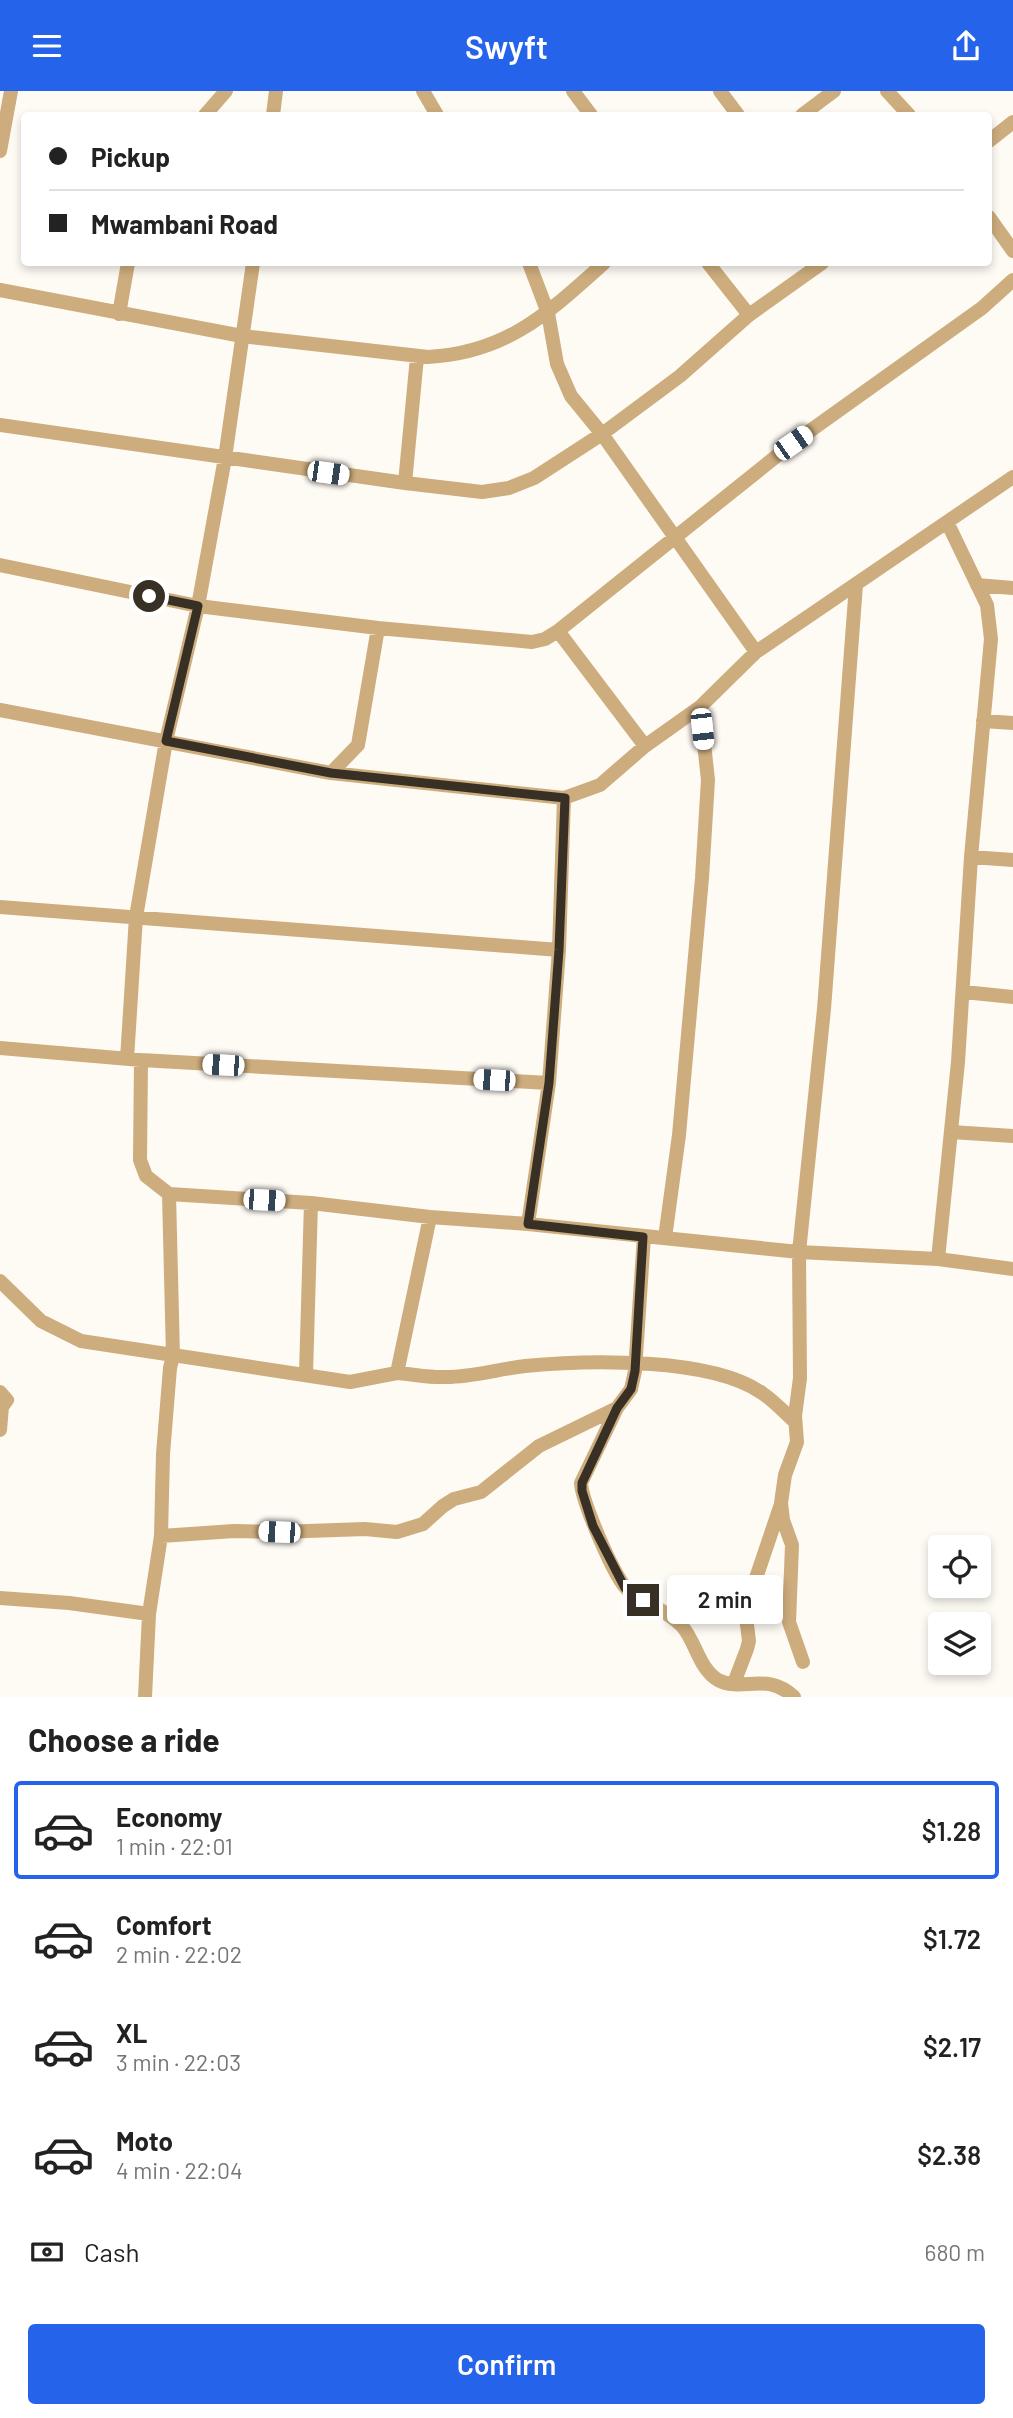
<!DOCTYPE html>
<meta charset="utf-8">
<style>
:root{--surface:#fff;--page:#f6f6f6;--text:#222;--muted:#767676;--line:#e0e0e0;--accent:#2563eb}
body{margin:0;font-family:Barlow,sans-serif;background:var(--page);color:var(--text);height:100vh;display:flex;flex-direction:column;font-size:26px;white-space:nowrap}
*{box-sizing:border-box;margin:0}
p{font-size:23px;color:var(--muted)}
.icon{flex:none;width:38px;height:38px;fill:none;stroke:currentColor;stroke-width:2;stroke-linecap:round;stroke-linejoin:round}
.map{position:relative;height:1606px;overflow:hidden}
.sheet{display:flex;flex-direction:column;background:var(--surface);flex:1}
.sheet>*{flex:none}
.guide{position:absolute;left:21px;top:21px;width:971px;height:154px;border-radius:7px;box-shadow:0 4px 10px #0003;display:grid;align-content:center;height:154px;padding:0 28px;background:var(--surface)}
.controls{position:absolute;left:928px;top:1444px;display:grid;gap:14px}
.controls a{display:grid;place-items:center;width:63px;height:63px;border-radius:7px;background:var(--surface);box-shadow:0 4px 10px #0003;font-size:35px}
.end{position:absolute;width:32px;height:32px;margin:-16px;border:9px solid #383025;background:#fff;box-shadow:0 0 0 4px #fff}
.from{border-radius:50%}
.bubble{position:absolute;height:49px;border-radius:7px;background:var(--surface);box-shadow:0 4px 10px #0003;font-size:23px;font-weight:600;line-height:49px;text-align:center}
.car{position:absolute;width:21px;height:42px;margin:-21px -10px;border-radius:9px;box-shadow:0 0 5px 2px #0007;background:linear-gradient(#fff 24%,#345 0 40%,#fff 0 76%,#345 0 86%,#fff 0)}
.guide b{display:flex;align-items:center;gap:24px;height:66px;font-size:26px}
.guide b+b{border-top:2px solid var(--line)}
.guide i{width:18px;height:18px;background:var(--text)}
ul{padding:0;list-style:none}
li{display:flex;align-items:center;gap:21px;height:98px;margin:0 14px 10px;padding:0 14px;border:4px solid transparent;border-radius:7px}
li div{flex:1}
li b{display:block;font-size:26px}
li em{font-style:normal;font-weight:600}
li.current{border-color:var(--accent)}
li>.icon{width:63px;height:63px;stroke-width:1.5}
h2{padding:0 28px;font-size:32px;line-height:84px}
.pay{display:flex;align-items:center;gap:18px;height:77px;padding:0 28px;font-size:26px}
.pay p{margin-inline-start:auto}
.primary-button{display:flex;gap:14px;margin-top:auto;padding:14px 28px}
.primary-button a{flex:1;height:80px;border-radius:7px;background:var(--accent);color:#fff;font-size:28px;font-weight:600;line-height:80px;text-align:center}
header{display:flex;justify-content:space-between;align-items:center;height:91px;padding:0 28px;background:var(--accent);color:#fff;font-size:32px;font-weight:600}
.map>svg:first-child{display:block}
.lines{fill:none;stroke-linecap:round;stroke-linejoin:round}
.street{stroke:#cdac7d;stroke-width:14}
.route{stroke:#383025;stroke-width:9}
</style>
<header><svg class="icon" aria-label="menu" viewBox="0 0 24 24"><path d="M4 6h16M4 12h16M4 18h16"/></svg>Swyft<svg class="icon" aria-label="share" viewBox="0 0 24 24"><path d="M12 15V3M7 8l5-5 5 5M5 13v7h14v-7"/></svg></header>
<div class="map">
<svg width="1013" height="1606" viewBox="0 0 1013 1606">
<rect width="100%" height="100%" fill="#fefaf4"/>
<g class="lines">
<!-- street -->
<path class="street" d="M423,0L437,24
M573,0L591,24
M720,0L738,24
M887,0L909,24
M205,24L226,0
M273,24L276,0
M802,24L834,0
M989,50L1013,31
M0,60L11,0
M989,126L1013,160
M529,172L548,222L557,273L571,305L602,343L756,561
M708,172L749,224
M0,199L242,245L428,266C507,262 548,222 604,172
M119,223L128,172
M0,334L405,392L482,401L509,397L534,387L602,343L680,285L749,224L822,172
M405,392L417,266
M948,433L987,514L991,548L971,766L958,971L938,1168L1013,1178
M0,474L198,515L378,537L532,551L545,548L558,540L793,352L982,217L1013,189
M977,494L1013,497
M558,540L645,655
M0,619L331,682L564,707L600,694L645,655L700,616L756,561L1013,386
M983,630L1013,632
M331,682L358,654L378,537
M971,766L1013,769
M0,816L559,859
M964,901L1013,906
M0,957L141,969L549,992
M127,968L136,826L166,650L198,515L225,367L253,172
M141,969L140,1069L146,1085L169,1103L311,1112L430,1126L528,1133L799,1161L938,1168
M951,1041L1013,1045
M528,1133L549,992L559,859L564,707
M644,1145L635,1280L631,1298L617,1317L581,1392C582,1410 615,1489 628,1499C645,1512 668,1520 682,1535C696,1551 699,1578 718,1589C743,1602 766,1580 794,1606
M665,1147L679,1044L702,787L708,689L700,616
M0,1190L41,1230L81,1250L350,1291L397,1282L430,1126
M397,1282C413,1283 430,1287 446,1286C473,1286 499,1278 525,1275C587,1269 711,1266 762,1302C774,1310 784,1321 795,1331
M306,1283L311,1112
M0,1301L7,1309L2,1316L0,1339
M161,1445L234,1440L279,1441L365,1438L397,1441L423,1433L443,1415L454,1408L481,1401L539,1355L617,1317
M0,1507L69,1512L149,1523
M803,1571L789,1531L792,1454L783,1429L781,1412L785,1384L797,1351L795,1325L800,1287L799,1161L824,918L856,494
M734,1592L747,1558L749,1550L746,1526L755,1490L780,1416
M145,1606L149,1523L161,1445L163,1363L170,1277L173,1265L169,1103"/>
</g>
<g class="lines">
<!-- route -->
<path class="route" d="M149,505L198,515L166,650L331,682L565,707L559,859L549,992L528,1133L643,1146L635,1280L631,1298L617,1317L582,1392V1400L593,1435L625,1497L643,1509"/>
</g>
</svg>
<div class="controls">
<a><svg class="icon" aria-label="locate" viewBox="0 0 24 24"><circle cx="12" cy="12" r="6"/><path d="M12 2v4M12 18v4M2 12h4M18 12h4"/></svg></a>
<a><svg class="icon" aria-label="layers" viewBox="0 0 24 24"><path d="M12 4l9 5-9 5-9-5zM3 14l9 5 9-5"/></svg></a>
</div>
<i class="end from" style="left:149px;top:505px"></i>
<i class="end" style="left:643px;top:1509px"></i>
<div class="bubble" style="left:667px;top:1484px;width:116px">2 min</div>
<i class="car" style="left:793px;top:352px;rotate:55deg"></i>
<i class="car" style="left:328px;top:382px;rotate:98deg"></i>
<i class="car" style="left:702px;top:638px;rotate:174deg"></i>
<i class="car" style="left:223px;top:974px;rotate:273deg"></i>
<i class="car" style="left:494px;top:989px;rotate:273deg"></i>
<i class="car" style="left:264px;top:1109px;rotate:93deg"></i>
<i class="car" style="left:279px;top:1441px;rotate:272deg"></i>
<div class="guide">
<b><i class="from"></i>Pickup</b>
<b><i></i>Mwambani Road</b>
</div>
</div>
<section class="sheet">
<h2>Choose a ride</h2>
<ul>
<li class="current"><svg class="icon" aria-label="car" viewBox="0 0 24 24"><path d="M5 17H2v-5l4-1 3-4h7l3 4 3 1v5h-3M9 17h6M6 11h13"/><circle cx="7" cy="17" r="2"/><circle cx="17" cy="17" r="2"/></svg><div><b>Economy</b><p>1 min · 22:01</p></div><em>$1.28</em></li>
<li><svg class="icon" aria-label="car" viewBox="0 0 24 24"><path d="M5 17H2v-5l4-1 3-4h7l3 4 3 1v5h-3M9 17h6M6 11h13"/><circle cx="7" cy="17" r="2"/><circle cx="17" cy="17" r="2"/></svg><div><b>Comfort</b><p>2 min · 22:02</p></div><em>$1.72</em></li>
<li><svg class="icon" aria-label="car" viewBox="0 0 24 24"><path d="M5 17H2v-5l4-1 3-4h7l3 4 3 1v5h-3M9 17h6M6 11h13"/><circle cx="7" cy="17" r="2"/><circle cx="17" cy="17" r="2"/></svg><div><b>XL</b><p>3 min · 22:03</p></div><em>$2.17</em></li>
<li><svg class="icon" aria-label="car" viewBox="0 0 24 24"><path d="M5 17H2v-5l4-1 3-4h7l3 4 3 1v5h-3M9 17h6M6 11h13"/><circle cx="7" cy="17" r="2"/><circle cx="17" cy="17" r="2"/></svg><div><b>Moto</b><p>4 min · 22:04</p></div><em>$2.38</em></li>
</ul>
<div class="pay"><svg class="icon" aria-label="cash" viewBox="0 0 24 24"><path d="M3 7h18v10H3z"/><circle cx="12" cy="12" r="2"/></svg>Cash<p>680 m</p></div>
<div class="primary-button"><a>Confirm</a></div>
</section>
